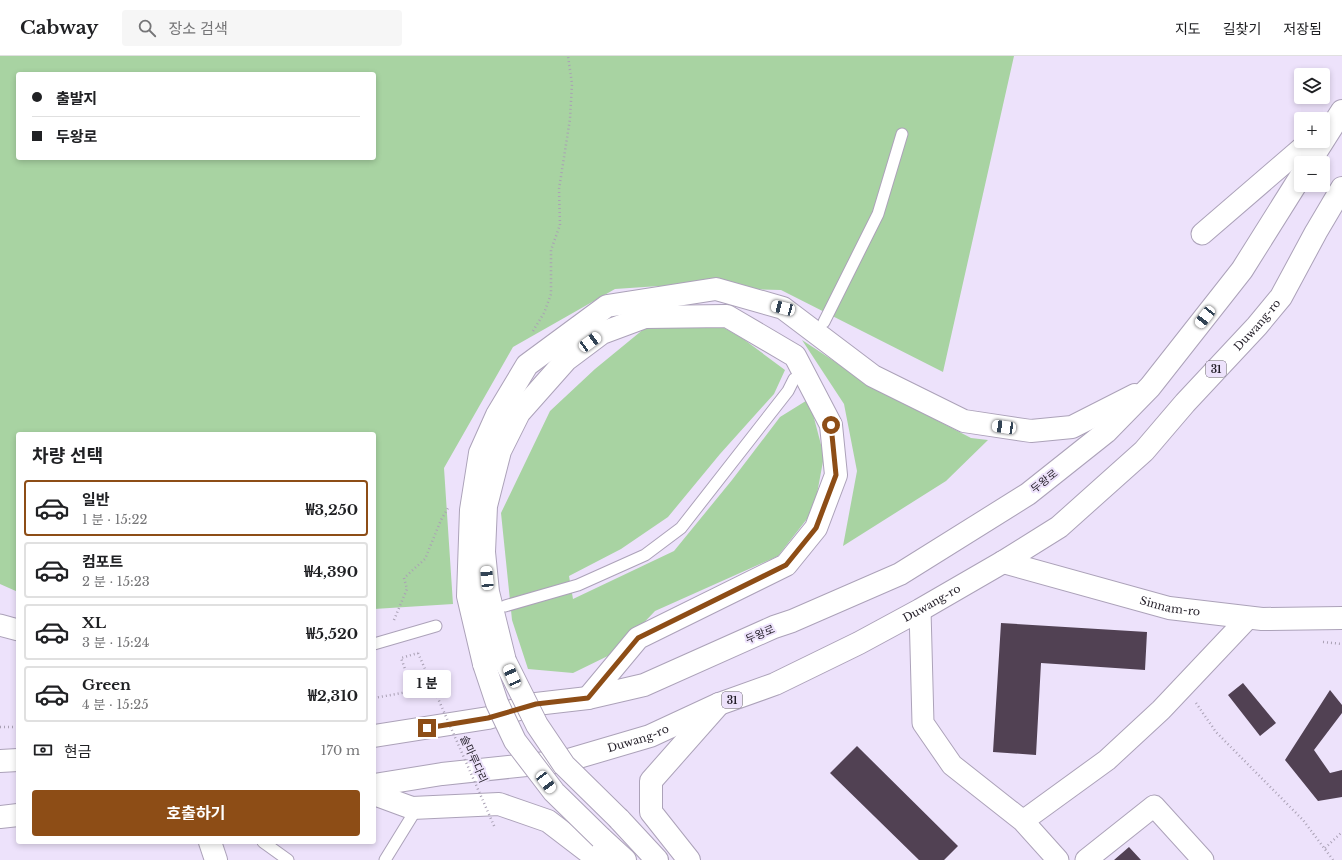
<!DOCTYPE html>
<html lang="ko">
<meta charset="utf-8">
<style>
:root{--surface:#fff;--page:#f6f6f6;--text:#202124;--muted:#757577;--line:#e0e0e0;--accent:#8d4d16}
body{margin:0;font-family:"Libre Baskerville","Noto Sans KR",serif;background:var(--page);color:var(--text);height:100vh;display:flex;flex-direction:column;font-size:15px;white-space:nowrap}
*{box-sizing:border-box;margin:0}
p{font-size:13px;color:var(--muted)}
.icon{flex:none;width:22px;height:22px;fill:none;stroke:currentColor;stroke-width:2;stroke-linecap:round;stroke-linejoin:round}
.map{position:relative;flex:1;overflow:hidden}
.panel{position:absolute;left:16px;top:376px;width:360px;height:412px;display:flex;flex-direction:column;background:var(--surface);border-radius:4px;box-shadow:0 2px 6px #0003}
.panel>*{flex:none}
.banner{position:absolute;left:16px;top:16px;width:360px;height:88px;border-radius:4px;box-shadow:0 2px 6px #0003;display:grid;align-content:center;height:88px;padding:0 16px;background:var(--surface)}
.tools{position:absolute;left:1294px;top:12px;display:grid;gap:8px}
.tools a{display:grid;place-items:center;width:36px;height:36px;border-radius:4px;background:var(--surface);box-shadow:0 2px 6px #0003;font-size:20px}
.end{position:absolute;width:18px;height:18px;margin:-9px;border:5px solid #8d4d16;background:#fff;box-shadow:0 0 0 2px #fff}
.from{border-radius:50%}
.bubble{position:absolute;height:28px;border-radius:4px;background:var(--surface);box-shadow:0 2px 6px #0003;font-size:13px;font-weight:700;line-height:28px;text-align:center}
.car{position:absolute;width:12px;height:24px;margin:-12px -6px;border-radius:5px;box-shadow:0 0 3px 1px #0007;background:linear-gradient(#fff 24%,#345 0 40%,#fff 0 76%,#345 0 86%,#fff 0)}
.banner b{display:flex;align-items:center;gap:14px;height:38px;font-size:15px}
.banner b+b{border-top:1px solid var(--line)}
.banner i{width:10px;height:10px;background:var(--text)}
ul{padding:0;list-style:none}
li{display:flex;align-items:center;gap:12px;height:56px;margin:0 8px 6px;padding:0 8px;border:2px solid var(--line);border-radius:4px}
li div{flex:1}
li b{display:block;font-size:15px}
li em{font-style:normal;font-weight:700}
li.selected{border-color:var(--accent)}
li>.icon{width:36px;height:36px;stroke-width:1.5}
h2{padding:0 16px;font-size:18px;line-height:48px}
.pay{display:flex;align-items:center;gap:10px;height:44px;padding:0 16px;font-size:15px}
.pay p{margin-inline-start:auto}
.button{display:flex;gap:8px;margin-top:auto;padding:8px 16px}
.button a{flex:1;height:46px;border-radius:4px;background:var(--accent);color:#fff;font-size:16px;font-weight:700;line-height:46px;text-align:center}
header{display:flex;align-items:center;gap:24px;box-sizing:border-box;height:56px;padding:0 20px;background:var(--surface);border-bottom:1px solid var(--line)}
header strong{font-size:19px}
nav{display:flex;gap:22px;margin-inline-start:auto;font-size:14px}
.search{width:280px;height:36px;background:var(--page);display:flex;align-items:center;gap:10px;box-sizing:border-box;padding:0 14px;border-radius:4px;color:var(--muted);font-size:15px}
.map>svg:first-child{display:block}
.green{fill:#a8d3a2;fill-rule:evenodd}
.building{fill:#514153}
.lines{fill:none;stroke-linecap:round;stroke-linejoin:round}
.lane-casing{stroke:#aca2b9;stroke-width:13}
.street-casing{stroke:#aca2b9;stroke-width:23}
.secondary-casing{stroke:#aca2b9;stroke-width:24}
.primary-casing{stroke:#aca2b9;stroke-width:24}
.path{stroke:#aaa1b5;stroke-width:2.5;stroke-dasharray:1 3;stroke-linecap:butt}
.lane{stroke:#fff;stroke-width:11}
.street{stroke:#fff;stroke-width:21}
.secondary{stroke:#fff;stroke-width:22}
.primary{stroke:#fff;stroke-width:22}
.secondary-bridge-casing{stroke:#aca2b9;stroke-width:24;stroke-linecap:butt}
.primary-bridge-casing{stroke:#aca2b9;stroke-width:24;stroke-linecap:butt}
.path-bridge{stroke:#aaa1b5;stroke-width:2.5;stroke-dasharray:1 3;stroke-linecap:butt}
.secondary-bridge{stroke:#fff;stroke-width:22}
.primary-bridge{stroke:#fff;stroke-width:22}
.route{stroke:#8d4d16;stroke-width:5}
.labels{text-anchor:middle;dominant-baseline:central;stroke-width:4;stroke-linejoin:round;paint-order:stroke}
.shield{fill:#ede2fb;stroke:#605967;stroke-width:1}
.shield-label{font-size:10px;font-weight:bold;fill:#231e28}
.street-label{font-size:11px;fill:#231e28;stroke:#ede2fb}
</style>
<header>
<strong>Cabway</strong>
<div class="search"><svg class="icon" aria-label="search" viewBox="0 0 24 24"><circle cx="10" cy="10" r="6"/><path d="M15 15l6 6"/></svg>장소 검색</div>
<nav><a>지도</a><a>길찾기</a><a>저장됨</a></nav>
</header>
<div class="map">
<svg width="1342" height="804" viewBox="0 0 1342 804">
<rect width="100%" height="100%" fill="#ede2fb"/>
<!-- green -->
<path class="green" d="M0,0H1014L943,316L781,234L659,230L615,233L513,291L444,412L453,548L374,553V378H18V536L0,528ZM18,18H374V102H18Z
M703,260L742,282L785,314L774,338L720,398L668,461L621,493L569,520L573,543L674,495L732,424L780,361L809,343L824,400L814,454L778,500L655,555L616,596L573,617L528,613L512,564L501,457L550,355L595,313L645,272Z
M802,284L875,332L971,382L988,384L946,425L843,490L857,415L844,348Z"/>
<!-- building -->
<path class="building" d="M1001,567L1147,576L1145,614L1041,607L1036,699L993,696Z
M1243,627L1276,667L1260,680L1228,639Z
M1330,634L1342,649V657L1314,694L1330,717L1342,714V741L1318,745L1285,704Z
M857,690L958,790L944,804H919L830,717Z
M1129,791L1141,804H1114Z"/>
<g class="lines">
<!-- lane casing -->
<g class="lane-casing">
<path id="lane" d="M824,266L878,158L902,78
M505,550L578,529L645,499L681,472L788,335L794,323
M374,588L436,570
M263,786L288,804
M385,804L417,752"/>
</g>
<!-- street casing -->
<g class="street-casing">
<path id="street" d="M1202,178L1310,85
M920,554L923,667L952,709L1023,765L1107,704L1161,654L1248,562
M0,569L18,574
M1023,765L1058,804
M1086,804L1154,750L1203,804"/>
</g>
<!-- secondary casing -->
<g class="secondary-casing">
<g id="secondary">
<path id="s1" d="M1003,506L1169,552L1262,563L1342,562"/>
<path d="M505,605L488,536L484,496L486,450L500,395L519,357L566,304L602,277L645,261L727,260L795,300L831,369L836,419L816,472L786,509L638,582L588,642"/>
<path d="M619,763L657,804"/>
<path d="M210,786L216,804"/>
<path d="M689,804L651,756V725L719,648"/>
</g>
</g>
<!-- primary casing -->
<g class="primary-casing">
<g id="primary">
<path d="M1309,107L1342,55"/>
<path d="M484,608L468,540L471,454L480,397L497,359L527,309L607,250L716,233L783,252L873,320L964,365L1031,375L1072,371L1135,339"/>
<path d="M374,680L488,662L536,648L588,642L644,629L774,571L792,565L900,518L1028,438L1106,376L1150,331L1242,214L1301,120"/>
<path d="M0,705L18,704"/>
<path id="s2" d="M374,729L442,718L565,705L650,680L719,648L775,628L859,587L920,554L1003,506L1059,471L1144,395L1185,347L1257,270L1281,241L1316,176L1342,132"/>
<path d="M374,738L412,752L499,748L548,765L599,804"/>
<path d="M0,761L18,759"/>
<path d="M601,782L625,804"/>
</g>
</g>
<!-- path -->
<path class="path" d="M533,275L544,257L551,238V194L560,169L559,133L570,63L572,28L568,0
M394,564L407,533L404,522L425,503L441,464L448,452
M1323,586L1342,588
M374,642L413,635L401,602L418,597
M1196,647L1216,676L1303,764L1333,804
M0,671H18
M1325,792L1342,776"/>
<!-- lane -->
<use href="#lane" class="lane"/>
<!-- street -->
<use href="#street" class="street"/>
<!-- secondary -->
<use href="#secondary" class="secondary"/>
<!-- primary -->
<use href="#primary" class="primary"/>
<!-- secondary-bridge casing -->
<g class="secondary-bridge-casing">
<path id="secondary-bridge" d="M505,605L537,669L564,709L619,763"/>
</g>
<!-- primary-bridge casing -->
<g class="primary-bridge-casing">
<path id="primary-bridge" d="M484,608L497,647L515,685L554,736L601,782"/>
</g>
<!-- path-bridge -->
<path class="path-bridge" d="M418,597L495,772"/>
<!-- secondary-bridge -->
<use href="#secondary-bridge" class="secondary-bridge"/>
<!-- primary-bridge -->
<use href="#primary-bridge" class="primary-bridge"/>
</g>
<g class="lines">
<!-- route -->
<path class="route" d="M427,672L488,662L536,648L588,642L638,582L786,509L816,472L836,419L831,369"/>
</g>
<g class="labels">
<!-- shield labels -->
<g class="shield">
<rect x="1206" y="305" width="20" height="16" rx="3"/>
<rect x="722" y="636" width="20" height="16" rx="3"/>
</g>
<g class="shield-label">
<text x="1216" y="313">31</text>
<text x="732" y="644">31</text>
</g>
<!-- street labels -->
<g class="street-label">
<text stroke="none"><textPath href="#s2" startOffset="1025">Duwang-ro</textPath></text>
<text transform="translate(1044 425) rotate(-38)">두왕로</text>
<text stroke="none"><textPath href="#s2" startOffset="593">Duwang-ro</textPath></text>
<text stroke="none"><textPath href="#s1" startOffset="173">Sinnam-ro</textPath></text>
<text transform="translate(760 578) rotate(-23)">두왕로</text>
<text stroke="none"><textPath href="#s2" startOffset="269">Duwang-ro</textPath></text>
<text transform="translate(474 703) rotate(66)">솔마루다리</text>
</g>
</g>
</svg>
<div class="tools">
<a><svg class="icon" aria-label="layers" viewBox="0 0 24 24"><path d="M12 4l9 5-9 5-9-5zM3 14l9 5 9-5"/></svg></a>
<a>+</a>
<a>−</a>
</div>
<i class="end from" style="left:831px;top:369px"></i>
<i class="end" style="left:427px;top:672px"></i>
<div class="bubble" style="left:403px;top:614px;width:48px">1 분</div>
<i class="car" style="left:783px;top:252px;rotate:285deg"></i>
<i class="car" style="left:1205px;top:261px;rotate:218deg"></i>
<i class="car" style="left:590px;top:286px;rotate:54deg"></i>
<i class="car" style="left:1004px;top:371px;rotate:278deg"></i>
<i class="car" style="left:487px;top:522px;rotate:355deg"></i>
<i class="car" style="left:512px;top:620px;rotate:336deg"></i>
<i class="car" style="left:546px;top:726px;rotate:143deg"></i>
<div class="banner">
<b><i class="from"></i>출발지</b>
<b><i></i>두왕로</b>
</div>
<section class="panel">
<h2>차량 선택</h2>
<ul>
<li class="selected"><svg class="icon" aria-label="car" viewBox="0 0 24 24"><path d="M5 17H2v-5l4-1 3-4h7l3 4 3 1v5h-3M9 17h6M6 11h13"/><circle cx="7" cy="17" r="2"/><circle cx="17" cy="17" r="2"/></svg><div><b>일반</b><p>1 분 · 15:22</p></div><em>₩3,250</em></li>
<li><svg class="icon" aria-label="car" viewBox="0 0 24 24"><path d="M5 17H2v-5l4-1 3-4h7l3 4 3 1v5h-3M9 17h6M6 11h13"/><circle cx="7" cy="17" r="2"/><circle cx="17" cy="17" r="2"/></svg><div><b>컴포트</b><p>2 분 · 15:23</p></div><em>₩4,390</em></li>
<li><svg class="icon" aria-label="car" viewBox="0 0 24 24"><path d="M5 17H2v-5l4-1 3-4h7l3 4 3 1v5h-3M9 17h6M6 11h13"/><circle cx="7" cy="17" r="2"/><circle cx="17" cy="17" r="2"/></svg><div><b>XL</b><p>3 분 · 15:24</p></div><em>₩5,520</em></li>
<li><svg class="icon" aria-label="car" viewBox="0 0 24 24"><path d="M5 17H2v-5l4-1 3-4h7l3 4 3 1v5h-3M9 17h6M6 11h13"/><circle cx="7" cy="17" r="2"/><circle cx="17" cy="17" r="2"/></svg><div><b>Green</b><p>4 분 · 15:25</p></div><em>₩2,310</em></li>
</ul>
<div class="pay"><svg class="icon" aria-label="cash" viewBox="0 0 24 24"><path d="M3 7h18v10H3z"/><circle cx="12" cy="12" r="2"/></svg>현금<p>170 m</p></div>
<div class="button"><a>호출하기</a></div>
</section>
</div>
